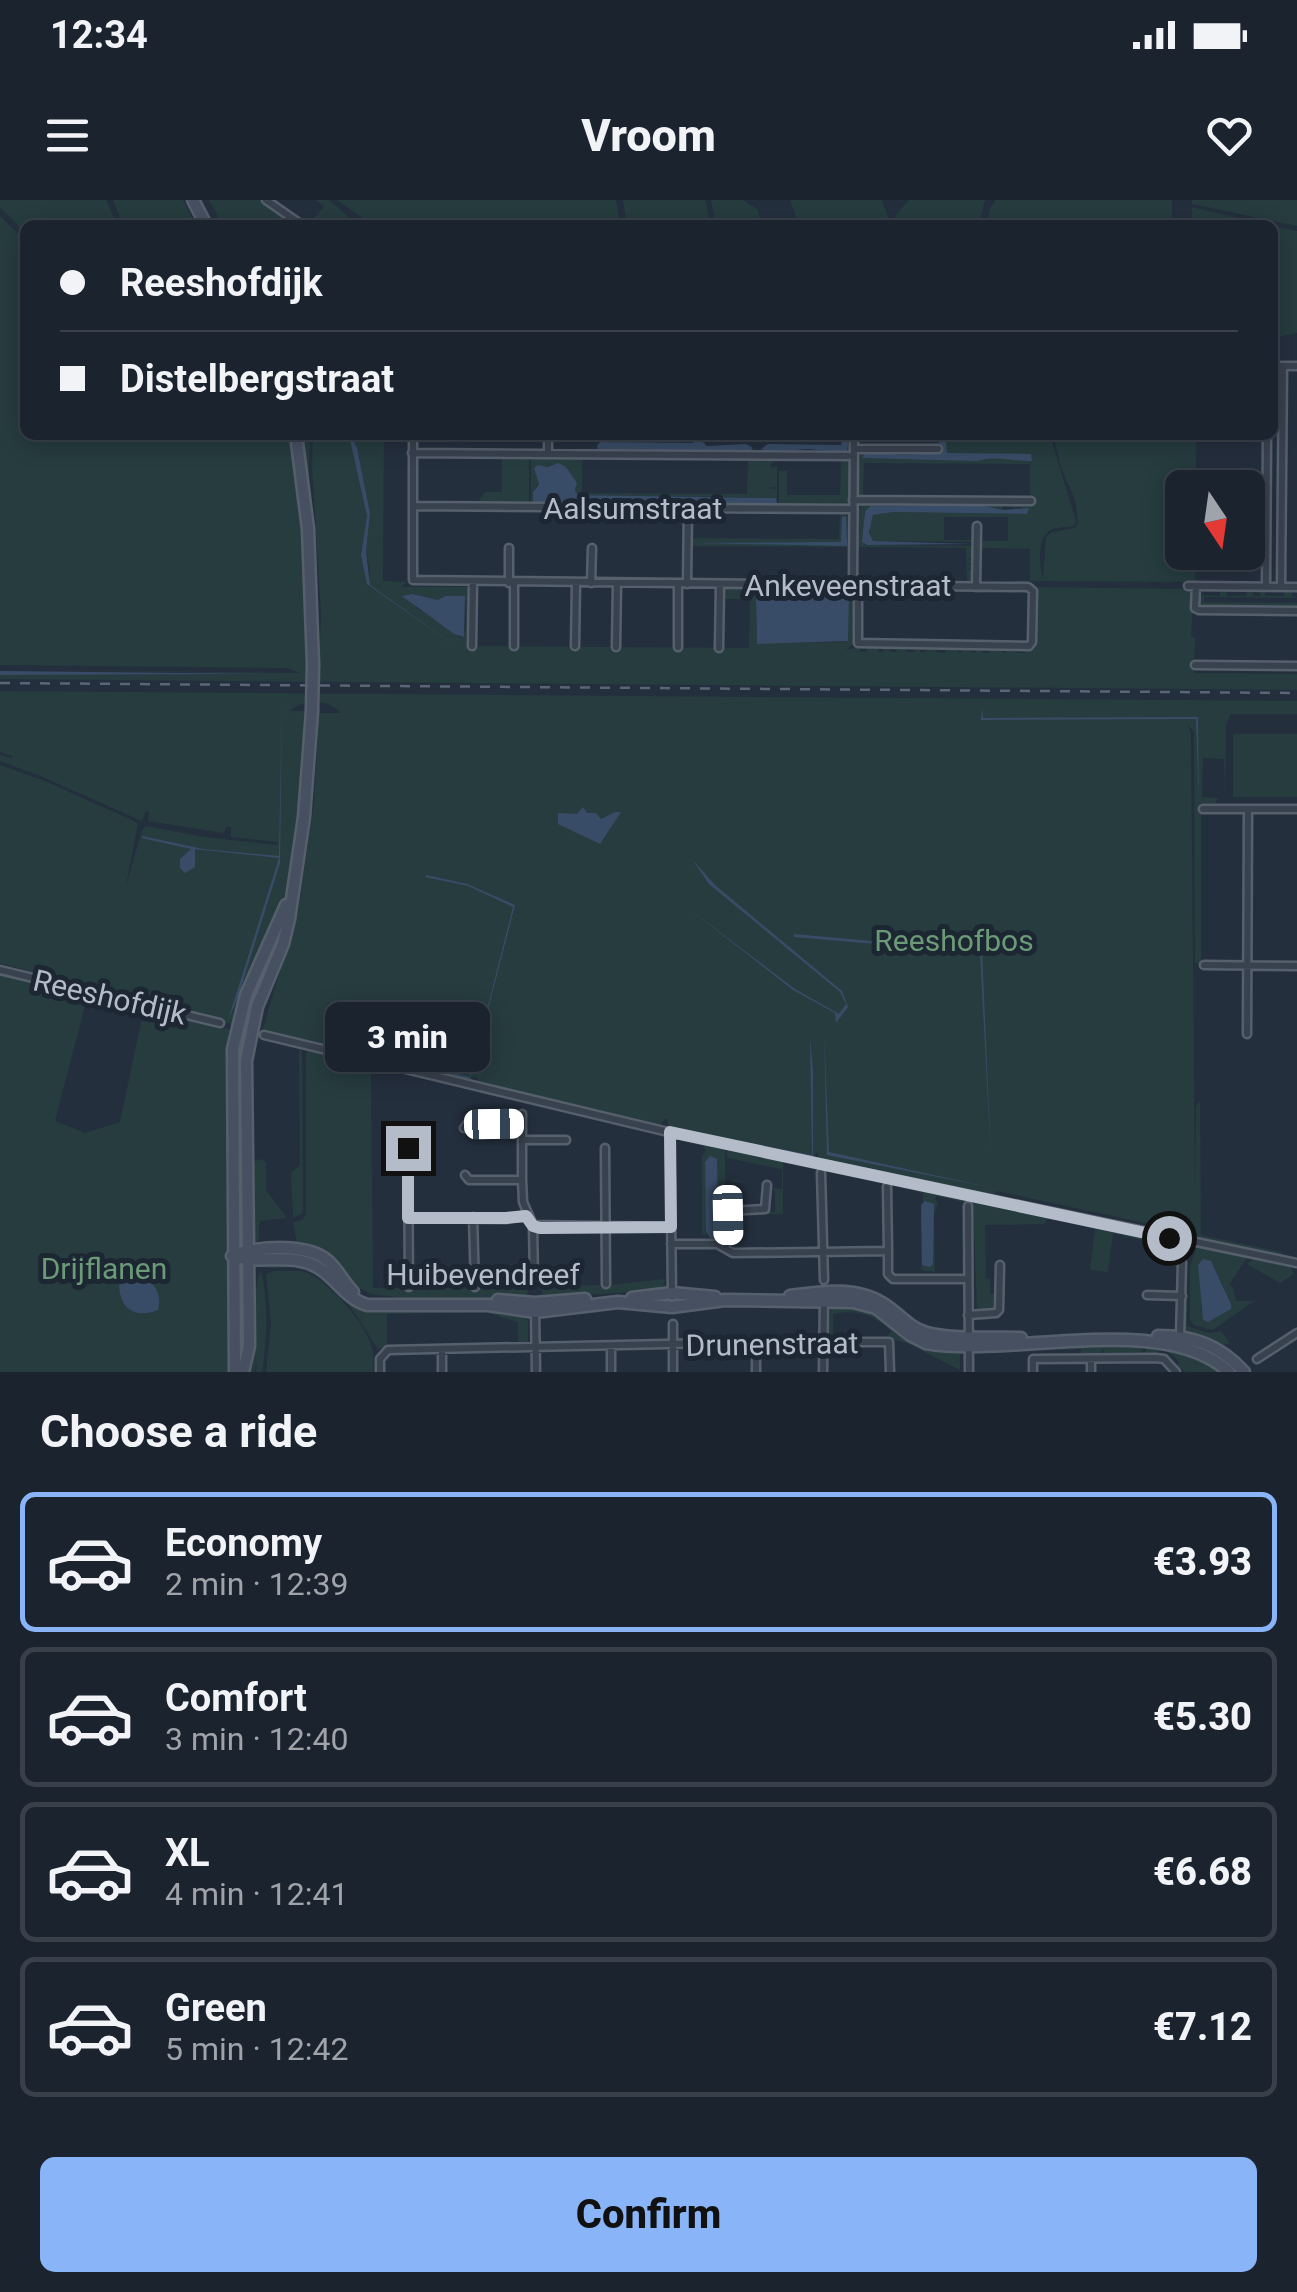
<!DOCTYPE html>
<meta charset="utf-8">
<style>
:root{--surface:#1b232e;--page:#282f3a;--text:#f1f3f6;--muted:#a0a4aa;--line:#39404a;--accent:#8ab4f8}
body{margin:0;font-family:Roboto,sans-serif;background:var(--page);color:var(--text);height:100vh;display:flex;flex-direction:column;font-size:38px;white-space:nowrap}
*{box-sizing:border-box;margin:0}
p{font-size:32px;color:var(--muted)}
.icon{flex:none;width:55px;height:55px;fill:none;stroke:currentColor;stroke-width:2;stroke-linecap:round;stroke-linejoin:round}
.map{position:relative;height:1172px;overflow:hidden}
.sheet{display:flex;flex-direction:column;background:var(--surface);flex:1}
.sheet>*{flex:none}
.guide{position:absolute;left:20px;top:20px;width:1258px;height:220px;border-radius:15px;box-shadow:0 5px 25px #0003,0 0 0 2px var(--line);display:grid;align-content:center;height:220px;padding:0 40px;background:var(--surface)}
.needle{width:65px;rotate:167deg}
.controls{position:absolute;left:1165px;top:270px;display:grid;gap:20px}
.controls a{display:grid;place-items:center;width:100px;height:100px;border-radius:15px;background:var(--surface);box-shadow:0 5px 25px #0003,0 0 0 2px var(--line);font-size:50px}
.end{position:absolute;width:45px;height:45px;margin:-22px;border:12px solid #b4bcc9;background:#111;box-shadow:0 0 0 5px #111}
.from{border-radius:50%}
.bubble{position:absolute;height:70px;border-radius:15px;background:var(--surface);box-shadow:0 5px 25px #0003,0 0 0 2px var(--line);font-size:32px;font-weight:800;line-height:70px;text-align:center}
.car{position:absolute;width:30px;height:60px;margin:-30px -15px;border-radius:12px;box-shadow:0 0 8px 2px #0007;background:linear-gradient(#fff 24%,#345 0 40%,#fff 0 76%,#345 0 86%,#fff 0)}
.guide b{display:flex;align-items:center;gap:35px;height:95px;font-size:38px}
.guide b+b{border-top:2px solid var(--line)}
.guide i{width:25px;height:25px;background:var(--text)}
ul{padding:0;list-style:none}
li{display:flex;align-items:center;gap:30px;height:140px;margin:0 20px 15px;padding:0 20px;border:5px solid var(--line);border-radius:15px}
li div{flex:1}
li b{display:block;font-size:38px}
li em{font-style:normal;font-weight:800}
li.current{border-color:var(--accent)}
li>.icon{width:90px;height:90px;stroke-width:1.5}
h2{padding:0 40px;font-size:45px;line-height:120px}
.button{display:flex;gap:20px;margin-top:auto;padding:20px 40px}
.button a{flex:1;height:115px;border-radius:15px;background:var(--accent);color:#111;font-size:40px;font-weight:800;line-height:115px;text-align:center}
.status{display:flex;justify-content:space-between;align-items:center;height:70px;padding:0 50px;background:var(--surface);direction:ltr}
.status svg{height:28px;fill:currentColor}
header{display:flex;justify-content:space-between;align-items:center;height:130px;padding:0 40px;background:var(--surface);font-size:45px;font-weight:800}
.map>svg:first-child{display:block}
.green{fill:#263c3f;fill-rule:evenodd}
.water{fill:#394c67}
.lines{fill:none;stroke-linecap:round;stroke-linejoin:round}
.street-casing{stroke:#565f6c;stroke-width:11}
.secondary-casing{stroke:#565f6c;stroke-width:15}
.street{stroke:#38414e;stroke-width:6}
.secondary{stroke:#465061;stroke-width:10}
.rail{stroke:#5a6575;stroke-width:2.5;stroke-dasharray:10 10;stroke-linecap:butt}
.secondary-bridge-casing{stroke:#565f6c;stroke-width:15;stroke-linecap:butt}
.secondary-bridge{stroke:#465061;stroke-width:10}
.route{stroke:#b4bcc9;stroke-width:12}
.labels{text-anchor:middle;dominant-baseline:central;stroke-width:10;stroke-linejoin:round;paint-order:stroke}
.street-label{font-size:30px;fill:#b4bcc9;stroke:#1d2633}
.park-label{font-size:30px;fill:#6b9a76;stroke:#1d2633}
</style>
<div class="status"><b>12:34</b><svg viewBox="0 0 49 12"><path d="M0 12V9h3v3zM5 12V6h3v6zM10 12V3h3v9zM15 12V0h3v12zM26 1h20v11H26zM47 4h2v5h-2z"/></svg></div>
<header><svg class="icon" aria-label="menu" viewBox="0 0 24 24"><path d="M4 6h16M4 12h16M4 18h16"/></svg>Vroom<svg class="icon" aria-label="heart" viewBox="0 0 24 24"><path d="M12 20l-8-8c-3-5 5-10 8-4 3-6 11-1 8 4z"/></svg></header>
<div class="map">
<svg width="1297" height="1172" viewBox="0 0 1297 1172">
<rect width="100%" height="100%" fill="#242f3e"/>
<!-- green -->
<path class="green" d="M0,0H106L117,25H25V33L0,7Z
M113,0H183L196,25H123Z
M209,0H262L297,25H223Z
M316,0H329L351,19L364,25H306L301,19L308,24L324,7Z
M337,0H616L620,25H373Z
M623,0H705L711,25H627Z
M711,0H743L758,10L761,25H716Z
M790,0H882L891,25H799Z
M909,0H985L979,25H897L895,16Z
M996,0H1172V25H987L990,8Z
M1192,0H1297V26L1192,4Z
M1192,7L1267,25H1192Z
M0,16L25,41V235H292L305,330L308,472L318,471L312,332L300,235H310L309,268L319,463L321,414L312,268L313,235H349L352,241L367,316L361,355L369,385L370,371L366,352L370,313L357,248L351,235H384L383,381L407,382L401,387H469V446L749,448L750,399H722L723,389L850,388L855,393V442L846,450L859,447L860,452H866L867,447H878V452H883V447H889L890,452H896L897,447H906V452H915L916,447H920V452H926L927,448H935L936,452L945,453L946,448H957V452L961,453L962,448L975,453L976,448H982V453H989L990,448L1007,453L1008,448H1015L1016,453H1025V448H1035V387L1189,389H1194L1191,437H1195L1194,473L1297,474V490L0,479V475L279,474L0,469L300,473L287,468L0,465ZM414,394L438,400L445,396H465L466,428L462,438L417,408L409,395ZM847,394L843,442L782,443L756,433L757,404L794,400L796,396L826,398L834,401Z
M1273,26L1297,31V133L1273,138Z
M938,235H1050L1076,321L1074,326C1067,327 1055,327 1049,331C1036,340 1040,368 1043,379L1046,337L1052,332L1075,328L1078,321L1075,300L1061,268L1053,235H1196V287L1182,288V352L1195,353V382L1030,381V349L987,348L981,349L980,381L979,341H1008V317H944V340H973V358L968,359L973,361L968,364L973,366L968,369L973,371L972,381H967L966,348L858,347V329L862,328L858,327V310L863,304L1002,305L1003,309H1014L1015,305H1030V264L864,263L863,295H859L858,251H938ZM875,305L985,306L1002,310L1021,307L1027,314L892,312L874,315L869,329L873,341L972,342L971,346L865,345L864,312Z
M502,259H529V305L481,304L480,299L485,292H502Z
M531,259H582V293L747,294L748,261H777L770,264L771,267L777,266V287L766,288L777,289V307L531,305ZM554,264L577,283L575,290L578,295L776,298L777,304H534L533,291L545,273V267Z
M841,260H846L851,266L848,306L779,307V271H787V295H840Z
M840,313L850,317L849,380L847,347L692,346L690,378V338L839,339Z
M1220,390H1226L1227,396H1246V390H1253V396H1260L1261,390H1265V396H1284L1285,390H1292V396L1297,398L1204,397V402L1297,403V407L1206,409L1199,404V395L1220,396Z
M0,491L1297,501V514H1231L1226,524L1225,597L1224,559L1203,558L1202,597L1218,598L1214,607L1201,610V763H1195L1194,532L1187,524L1191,533L1195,990L1196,906L1200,902L1201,1035L1282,1052L1281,1056L1203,1042L1196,1034L996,991L992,998L821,962L817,952L811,960L668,929V919H665L660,927L478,884L477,877H463L472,879L469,882L289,838L288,835L262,832L298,709L314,602L319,513H341C327,499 305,498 290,511H307C305,567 303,625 290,680C278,730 254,778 235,825L98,792L95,784L92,790L0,768L91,788L0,763V565L45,581L138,623L126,686L142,630L146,626L204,637L277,645L278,642L231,637V627H226L224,633L148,621L149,612L146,611L142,621L40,576L0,561V555L11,558V563L12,556L0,552Z
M1233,534H1297V597H1233Z
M0,773L86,794L87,798L55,921L85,933L120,922L143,813L97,800L95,796L229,829L233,833L231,1172H0Z
M302,847L303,1013L293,1018L291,973L300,965L299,851Z
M309,849L398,870V874L371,868L373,1088L528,1087L527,1098H403L371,1094L357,1087L330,1059L297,1044L293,1022L302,1020L306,1014V853Z
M674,935L725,946V977L746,982H732V979L725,978V1006L746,1008H725V1039L718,1038L716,959L705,962L708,1035H702V956L706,951L703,946L671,938Z
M727,947L819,967L820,971L783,962V1014H736L731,1017L736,1013L775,1012V991L768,988L782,989V969L727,958Z
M262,959L266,963V990L287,1018L260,1021L258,1045L250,1036L252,969L255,961Z
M891,983L968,999L967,1003L937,996L935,999L938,1003L934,1015L935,1072L921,1070L923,993L890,985Z
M973,1000L1046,1015L1048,1018L1044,1024L985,1025L986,1078L990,1079V1094H997V1107L992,1111L977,1113Z
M1087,1023L1138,1034L1141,1038L1144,1035L1167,1040L1168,1047L1113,1033L1108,1072L1090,1070L1095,1029L1086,1027Z
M1173,1041L1191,1047L1187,1063V1126L1208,1133L1221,1131L1230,1143C1216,1149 1197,1139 1185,1132L1184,1060L1181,1056H1172Z
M1197,1046L1248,1056L1229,1085L1233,1087L1236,1101H1254L1213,1130L1194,1125L1190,1120V1066ZM1214,1066L1231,1104L1201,1111V1076Z
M1255,1057L1289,1065L1294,1074L1280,1083L1247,1064Z
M271,1066L313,1068L351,1102L488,1106L519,1114L528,1121V1141L518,1145V1122L485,1112L387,1114V1146L378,1149C362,1126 335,1073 304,1068C290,1066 276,1069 264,1068Z
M261,1070C269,1104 267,1138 262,1172H256L257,1160L254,1172H251C256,1146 252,1086 261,1070Z
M301,1071C324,1075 367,1124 372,1148C374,1154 373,1164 373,1172H266L271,1124L266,1074L275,1071Z
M665,1079L664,1085L657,1090L543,1098L542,1091L537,1086L609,1085Z
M855,1104L952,1147L960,1154V1170L907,1143L885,1138L891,1131C873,1114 857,1109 833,1114V1135L828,1134L831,1107Z
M1085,1143L1177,1146L1219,1172H1185L1176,1165L1179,1163L1174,1156L1161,1149L1157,1153H1145L1146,1149L1142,1148L1141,1153L1105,1154L1102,1148L1101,1154H1081V1149L1060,1150L1062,1146Z"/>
<!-- water -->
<path class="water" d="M349,235H351L357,248L370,313L366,352L370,385L469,456L367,384L361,355L367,316Z
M695,235L707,246L746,244L753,248L749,252L598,249L597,246L600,242L693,243Z
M843,235H849L847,253L808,249L771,252L761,249L768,244L841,245Z
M940,235H945L947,253L1031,254L1032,261C1014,262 995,255 978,261L862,258L866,252L903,255L939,253Z
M558,263L566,267L577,283L575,290L578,295L770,298H776L777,304L533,303V292L539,284L534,268L538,265L547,267Z
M871,306H985L1003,310L1029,308L1027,314L893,312L873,315L869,332L873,341L973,344L867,345L862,342L865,311Z
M846,316L847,346L693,343L841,342L842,317Z
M413,394L438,400L445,396H465L464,437L454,434L402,396Z
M849,394L848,441L757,444L756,395L787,397L788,400H794L795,396H830L835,401Z
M0,471L279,474L0,475Z
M282,498L280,663L238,797L228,820L279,658L195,649V667L185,673L180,668V659L191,649L142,638V636L203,649L279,656Z
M982,508L983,518L1198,517L1199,605L1196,519L981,520Z
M583,607L587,613H596L601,619L615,612H621L600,644L558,624V613L577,614Z
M692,659L715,685L842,791L848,807L836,823L835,813L793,790L688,708L795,789L839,814L846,804L840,792L709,684Z
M426,675L467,684L515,705L470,880L352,851L470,877L513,707L468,686L425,677Z
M794,734L982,751L991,958L980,753L794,737Z
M824,833L829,952L993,988L827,955Z
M810,837L813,871V957L677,929L812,955Z
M710,956L717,959L718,1038H710L706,1031L705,962Z
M925,1001L934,1004L933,1064L930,1067L922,1065L921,1005Z
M1203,1059L1211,1061L1231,1104V1109L1208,1122L1203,1120L1198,1065Z
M135,1076C152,1076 163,1094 158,1110C135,1119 120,1109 119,1085Z"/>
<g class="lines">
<!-- street casing -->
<g class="street-casing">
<path id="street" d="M266,0L302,25
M1272,166H1297
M413,235V380L1028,387L1033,391L1032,442L1029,446L858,443V386
M854,249H938
M412,253L854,256
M548,254V235
M853,300L1031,301
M413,306L853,309
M509,383V348
M591,383L592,348
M687,384L688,308
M853,385L854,235
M1188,386L1297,387
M1196,386L1195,408L1199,410L1297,411
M1266,386L1267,235
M976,387L977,326
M1281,387L1283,166
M472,446L473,382
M514,446V383
M575,446L576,383
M616,447L617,383
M678,447V384
M719,448L720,384
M1195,465L1297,466
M1203,609H1297
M1204,765L1297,766
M0,770L220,823
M1247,834L1248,609
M264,835L664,931L1297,1063
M522,914V980L523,1002L533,1025L534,1081
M464,928L467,924H522
M670,932L672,1096
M522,940H566
M408,948L409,1087
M605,948L606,1084
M821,973L824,1080
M465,975L469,980H522
M887,987L888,1051
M968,1006L969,1172
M473,1017L475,1087
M409,1018L506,1019L527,1015
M533,1025L671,1027
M671,1044H717L733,1053L888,1051V1074L893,1079H968
M724,1047L729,1041L730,1011L765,1009L767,985
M1169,1060H1181L1182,1063L1180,1137
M1147,1095L1182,1096
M535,1109L536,1172
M968,1115L996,1113L999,1110L1000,1065
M756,1142V1172
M611,1147V1172
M442,1149V1172
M1091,1159V1172
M1257,1159L1297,1133
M380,1172V1159L388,1150L756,1142H889L890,1172
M673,1172V1124
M823,1172L824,1099
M1033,1172V1159L1156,1158L1164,1159L1176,1172"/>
</g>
<!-- secondary casing -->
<g class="secondary-casing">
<path id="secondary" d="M193,0L206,25
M296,235L308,329L313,464
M243,1052C267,1047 308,1044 328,1061C338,1070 344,1083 353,1092
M232,1056C258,1064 286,1054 311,1064C334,1073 343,1098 367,1105H488L535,1112L618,1102L672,1107L725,1100L853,1102L876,1108L910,1135L926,1143C1012,1158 1163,1111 1229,1172
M790,1096C819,1092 855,1086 882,1103C898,1112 908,1128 927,1133C955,1140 991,1137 1021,1138
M632,1098L672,1093L715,1097
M498,1100L535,1103L585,1099
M1158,1136C1193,1136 1220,1145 1244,1172
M235,1172L233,849L246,795L286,705
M243,1172L249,1146L246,861L257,807L283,744L289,719L304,617L312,511"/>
</g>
<!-- street -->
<use href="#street" class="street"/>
<!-- secondary -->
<use href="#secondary" class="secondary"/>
<!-- rail -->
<path class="rail" d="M0,483L1297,493"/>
<!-- secondary-bridge casing -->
<g class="secondary-bridge-casing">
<path id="secondary-bridge" d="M312,511L313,464"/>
</g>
<!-- secondary-bridge -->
<use href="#secondary-bridge" class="secondary-bridge"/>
</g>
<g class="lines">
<!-- route -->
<path class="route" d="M408,948V1018H506L526,1016L533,1026L540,1028L671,1027L670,932L1169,1038"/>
</g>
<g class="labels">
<!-- street labels -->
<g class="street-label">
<text x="633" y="308">Aalsumstraat</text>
<text x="848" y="385">Ankeveenstraat</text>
<text transform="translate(110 797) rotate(13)">Reeshofdijk</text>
<text x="483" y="1074">Huibevendreef</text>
<text transform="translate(772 1144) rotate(-1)">Drunenstraat</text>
</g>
<!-- park labels -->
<g class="park-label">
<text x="954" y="740">Reeshofbos</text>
<text x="104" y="1068">Drijflanen</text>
</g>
</g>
</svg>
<div class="controls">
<a><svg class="needle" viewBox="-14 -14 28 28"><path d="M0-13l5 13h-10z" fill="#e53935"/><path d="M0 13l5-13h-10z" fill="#a0a4aa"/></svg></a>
</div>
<i class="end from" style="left:1169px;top:1038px"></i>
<i class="end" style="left:408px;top:948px"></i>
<div class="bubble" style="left:325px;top:802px;width:165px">3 min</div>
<i class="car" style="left:494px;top:924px;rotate:89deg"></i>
<i class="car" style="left:728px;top:1015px;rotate:179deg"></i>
<div class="guide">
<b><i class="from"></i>Reeshofdijk</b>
<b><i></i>Distelbergstraat</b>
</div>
</div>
<section class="sheet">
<h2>Choose a ride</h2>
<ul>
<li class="current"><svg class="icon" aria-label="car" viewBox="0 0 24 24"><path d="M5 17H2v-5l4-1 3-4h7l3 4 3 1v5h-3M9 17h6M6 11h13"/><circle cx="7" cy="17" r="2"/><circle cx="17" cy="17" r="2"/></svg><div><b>Economy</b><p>2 min · 12:39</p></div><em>€3.93</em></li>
<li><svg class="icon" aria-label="car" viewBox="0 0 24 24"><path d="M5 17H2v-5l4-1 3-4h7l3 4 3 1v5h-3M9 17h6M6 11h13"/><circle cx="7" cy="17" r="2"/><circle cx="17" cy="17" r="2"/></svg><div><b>Comfort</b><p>3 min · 12:40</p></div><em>€5.30</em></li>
<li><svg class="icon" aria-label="car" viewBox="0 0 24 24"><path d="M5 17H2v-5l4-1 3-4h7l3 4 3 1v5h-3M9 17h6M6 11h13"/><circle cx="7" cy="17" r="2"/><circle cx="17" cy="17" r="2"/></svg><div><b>XL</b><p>4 min · 12:41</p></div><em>€6.68</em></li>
<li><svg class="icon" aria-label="car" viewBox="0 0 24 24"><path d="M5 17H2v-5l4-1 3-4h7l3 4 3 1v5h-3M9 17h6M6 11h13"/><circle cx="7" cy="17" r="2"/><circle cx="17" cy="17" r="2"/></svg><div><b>Green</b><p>5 min · 12:42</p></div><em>€7.12</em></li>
</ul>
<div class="button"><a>Confirm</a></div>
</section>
